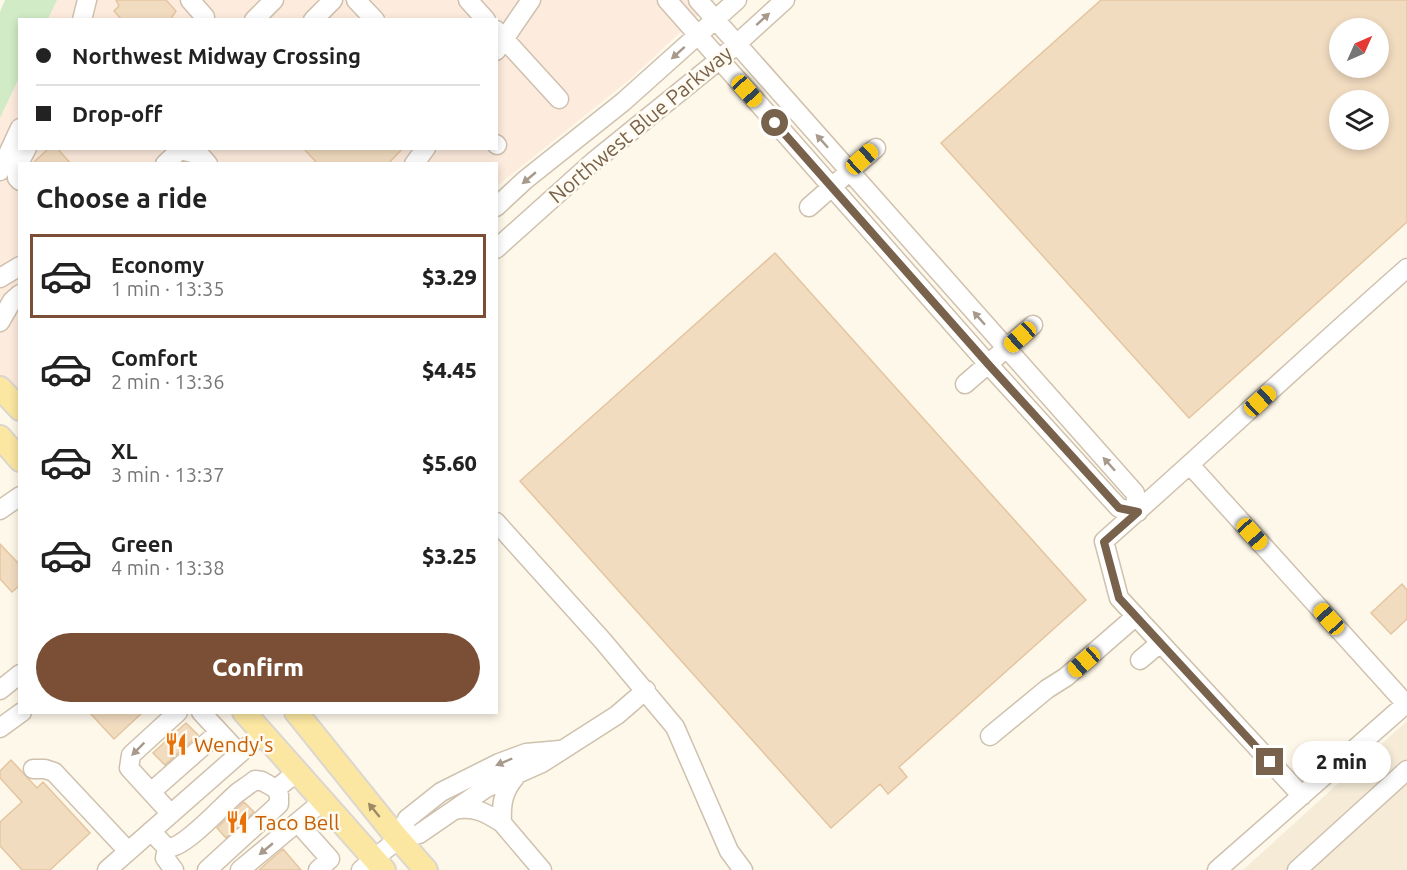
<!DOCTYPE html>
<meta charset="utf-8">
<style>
:root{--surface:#fff;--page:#f2f2f2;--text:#222;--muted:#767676;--line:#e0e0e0;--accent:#7b4f36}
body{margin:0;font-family:Ubuntu,sans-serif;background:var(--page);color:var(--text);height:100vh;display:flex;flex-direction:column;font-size:22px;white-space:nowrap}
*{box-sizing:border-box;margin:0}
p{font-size:20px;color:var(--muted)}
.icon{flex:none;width:33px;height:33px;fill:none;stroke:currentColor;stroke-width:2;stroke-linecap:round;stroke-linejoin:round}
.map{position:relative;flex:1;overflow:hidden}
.details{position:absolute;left:18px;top:162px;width:480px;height:552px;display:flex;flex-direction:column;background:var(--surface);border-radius:0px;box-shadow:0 3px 9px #0003}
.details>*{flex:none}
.banner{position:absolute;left:18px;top:18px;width:480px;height:132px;border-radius:0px;box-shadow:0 3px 9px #0003;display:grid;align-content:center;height:132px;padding:0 18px;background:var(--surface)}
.needle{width:39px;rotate:45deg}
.fabs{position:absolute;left:1329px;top:18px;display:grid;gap:12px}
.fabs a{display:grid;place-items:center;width:60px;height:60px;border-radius:50%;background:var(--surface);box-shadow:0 3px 9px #0003;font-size:30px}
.end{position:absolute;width:27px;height:27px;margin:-14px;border:8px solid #78624c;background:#fff;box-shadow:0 0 0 3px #fff}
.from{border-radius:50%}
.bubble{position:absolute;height:42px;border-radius:21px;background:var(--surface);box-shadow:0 3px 9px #0003;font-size:20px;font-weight:800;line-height:42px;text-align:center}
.car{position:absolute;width:18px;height:36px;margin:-18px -9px;border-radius:8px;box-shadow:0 0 4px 2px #0007;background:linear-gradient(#f5c518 24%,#345 0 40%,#f5c518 0 76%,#345 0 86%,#f5c518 0)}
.banner b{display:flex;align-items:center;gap:21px;height:57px;font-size:22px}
.banner b+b{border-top:2px solid var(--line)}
.banner i{width:15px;height:15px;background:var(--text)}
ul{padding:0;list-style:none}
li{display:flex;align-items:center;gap:18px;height:84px;margin:0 12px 9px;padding:0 6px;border:3px solid transparent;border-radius:0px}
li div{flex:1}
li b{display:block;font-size:22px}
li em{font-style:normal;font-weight:800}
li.current{border-color:var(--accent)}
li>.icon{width:54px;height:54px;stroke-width:1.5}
h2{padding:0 18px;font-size:27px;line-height:72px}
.action{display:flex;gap:12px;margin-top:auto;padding:12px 18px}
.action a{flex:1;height:69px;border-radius:36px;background:var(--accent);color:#fff;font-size:24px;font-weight:800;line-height:69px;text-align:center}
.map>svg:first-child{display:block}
.residential{fill:#f5ebd7}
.commercial{fill:#fdebdd}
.green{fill:#d0ebc6}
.building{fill:#f2dcc0;stroke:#e5c5a0;stroke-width:1.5;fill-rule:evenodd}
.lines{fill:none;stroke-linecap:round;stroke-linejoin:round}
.minor-casing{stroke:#cfc1ae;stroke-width:21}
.major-casing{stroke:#dcd6d0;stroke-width:26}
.minor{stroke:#fff;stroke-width:18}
.major{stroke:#fbe7a2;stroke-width:22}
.oneway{fill:#a7998b}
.oneway2{fill:#9f8a66}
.route{stroke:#78624c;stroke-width:8}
.labels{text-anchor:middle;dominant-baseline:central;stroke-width:5;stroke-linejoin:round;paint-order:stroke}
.street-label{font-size:21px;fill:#78624c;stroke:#fffbf0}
.food-label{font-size:21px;fill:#c56008;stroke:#fffbf0;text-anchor:start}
</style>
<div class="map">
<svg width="1407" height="870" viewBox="0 0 1407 870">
<rect width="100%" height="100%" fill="#fdf8e9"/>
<!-- residential -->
<path class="residential" d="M1407,721V870H1243Z"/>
<!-- commercial -->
<path class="commercial" d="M57,0H715L629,80L497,186L496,164H20L19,405L0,387V118L19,78L20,148H496V20L48,19Z"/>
<!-- green -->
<path class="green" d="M5,0H57L48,19L20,20L19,78L0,118V12Z"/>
<!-- building -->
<path class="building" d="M116,0H166L176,11L170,20H122L114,11L119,6Z
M1101,0H1407V222L1189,418L941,143ZM1340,28H1378V68H1340ZM1340,100H1378V140H1340Z
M49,148H57L71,164H32Z
M303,148H403L388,164H318Z
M775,253L1086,600L899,767L907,777L888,794L880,784L831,828L520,481Z
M0,544L20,565V585L12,592L0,579Z
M1402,584L1407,590V619L1391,634L1371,613Z
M89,712H143L114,739Z
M186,723L198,735L165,765L153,753Z
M11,760L37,788L43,782L90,833L50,870H22L0,846V822L22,802L0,778V771Z
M244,802L254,812L226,838L217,828Z
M283,849L301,870H259L269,861Z"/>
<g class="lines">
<!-- minor casing -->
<g class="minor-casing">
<path id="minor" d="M190,0L205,17
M356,0L375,20
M468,0L486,20
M667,0L988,364L1119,508L1138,512L1135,493L698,0
M82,20L87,0
M254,20L274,0
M313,20L333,0
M496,30L559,99
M496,51L531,0
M496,144L497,145
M181,150L200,155L208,164
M165,164L182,148
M414,164L426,148
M0,171L20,128
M20,181L17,178V167L27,148
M496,207L525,180L623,102L737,0
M809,207L876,148
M496,249L593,162L719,60L785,0
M0,278L20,266
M0,322L12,301L20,294
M965,384L1033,325
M1191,466L1406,704
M0,510L20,496
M496,522L603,641L675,727L729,851L743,870
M1140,660L1160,643
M0,690L20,674
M201,712L239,753
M0,728L22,712
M990,736L1047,689L1066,677L1136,616
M33,769H45L54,772L128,851
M151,792L219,732
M1302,796L1119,598L1104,541C1206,451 1305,358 1407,268
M454,810C474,806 485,812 502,823C501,804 503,791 516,776
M171,814L129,768L131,755L178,712
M298,823L330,859L318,870
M502,823L542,870
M151,831L167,848C184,849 222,806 236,794C242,789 249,785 255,780L262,781L276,789L297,772
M398,839L407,819L441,792L499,763L526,753L560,750
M167,848L165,858L174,870
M107,870L263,733
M207,870L279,804V795L276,789
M240,870L323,801
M361,870L398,839L419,834L486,788L542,763L617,715L646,690
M1217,870L1407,703
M1297,870L1407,770"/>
</g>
<!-- major casing -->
<g class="major-casing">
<path id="major" d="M0,388L20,409
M0,437L20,460
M244,712L384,870
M296,712L395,835L426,870"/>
</g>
<!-- minor -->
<use href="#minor" class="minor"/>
<!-- major -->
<use href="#major" class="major"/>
</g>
<!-- one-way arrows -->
<defs><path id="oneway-solid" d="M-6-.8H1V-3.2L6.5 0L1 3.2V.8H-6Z" transform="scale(1.5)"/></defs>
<g class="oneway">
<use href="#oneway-solid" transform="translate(763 19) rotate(-42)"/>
<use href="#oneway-solid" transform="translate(678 53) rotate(138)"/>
<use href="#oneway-solid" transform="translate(822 141) rotate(-132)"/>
<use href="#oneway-solid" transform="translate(529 178) rotate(140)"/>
<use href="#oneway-solid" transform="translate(979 318) rotate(-132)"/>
<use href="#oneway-solid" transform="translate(1109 464) rotate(-132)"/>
<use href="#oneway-solid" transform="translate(138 749) rotate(135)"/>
<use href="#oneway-solid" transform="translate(504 762) rotate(157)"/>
<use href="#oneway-solid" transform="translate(266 849) rotate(140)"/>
</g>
<use class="oneway2" href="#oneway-solid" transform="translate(374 810) rotate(-129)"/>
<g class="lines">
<!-- route -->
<path class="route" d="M775,123L988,364L1119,508L1138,512L1104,542L1119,598L1270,762"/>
</g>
<!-- icons -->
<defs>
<g id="restaurant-bare" transform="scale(1.8)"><path d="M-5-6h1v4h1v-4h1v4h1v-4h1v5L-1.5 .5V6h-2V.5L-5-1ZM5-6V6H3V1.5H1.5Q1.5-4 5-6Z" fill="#e8710a" stroke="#fffbf0" stroke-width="2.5" paint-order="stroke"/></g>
</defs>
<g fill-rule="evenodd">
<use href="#restaurant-bare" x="176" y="744"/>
<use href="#restaurant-bare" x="237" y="822"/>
</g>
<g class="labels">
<!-- street labels -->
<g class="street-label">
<text transform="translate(640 124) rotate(-40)">Northwest Blue Parkway</text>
</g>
<!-- food labels -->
<g class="food-label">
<text x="194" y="744">Wendy's</text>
<text x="255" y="822">Taco Bell</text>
</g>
</g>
</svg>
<div class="fabs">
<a><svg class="needle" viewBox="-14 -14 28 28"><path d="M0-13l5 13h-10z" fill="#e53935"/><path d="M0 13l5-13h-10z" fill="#767676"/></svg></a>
<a><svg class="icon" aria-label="layers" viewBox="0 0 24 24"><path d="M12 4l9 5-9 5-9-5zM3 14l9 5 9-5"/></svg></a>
</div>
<i class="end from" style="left:775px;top:123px"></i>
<i class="end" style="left:1270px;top:762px"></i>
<div class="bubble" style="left:1292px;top:741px;width:99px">2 min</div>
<i class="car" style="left:747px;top:91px;rotate:138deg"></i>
<i class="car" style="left:862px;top:159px;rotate:48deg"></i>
<i class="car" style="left:1020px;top:337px;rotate:228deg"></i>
<i class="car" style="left:1260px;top:401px;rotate:47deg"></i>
<i class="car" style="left:1252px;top:534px;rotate:138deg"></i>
<i class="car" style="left:1329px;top:619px;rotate:318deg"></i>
<i class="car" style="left:1084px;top:662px;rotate:229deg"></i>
<div class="banner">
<b><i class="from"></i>Northwest Midway Crossing</b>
<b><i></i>Drop-off</b>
</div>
<section class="details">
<h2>Choose a ride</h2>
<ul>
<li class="current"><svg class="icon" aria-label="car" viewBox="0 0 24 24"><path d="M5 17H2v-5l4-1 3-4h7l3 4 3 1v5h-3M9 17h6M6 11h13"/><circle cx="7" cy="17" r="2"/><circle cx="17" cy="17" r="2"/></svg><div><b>Economy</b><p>1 min · 13:35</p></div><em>$3.29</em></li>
<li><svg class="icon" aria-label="car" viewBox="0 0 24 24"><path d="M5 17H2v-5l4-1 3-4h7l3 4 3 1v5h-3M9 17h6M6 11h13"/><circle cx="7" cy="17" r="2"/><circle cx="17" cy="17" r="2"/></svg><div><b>Comfort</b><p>2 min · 13:36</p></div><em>$4.45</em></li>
<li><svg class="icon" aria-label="car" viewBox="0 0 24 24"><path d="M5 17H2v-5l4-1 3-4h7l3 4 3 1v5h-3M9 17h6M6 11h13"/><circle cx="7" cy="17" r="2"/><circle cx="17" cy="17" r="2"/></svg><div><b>XL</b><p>3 min · 13:37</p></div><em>$5.60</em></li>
<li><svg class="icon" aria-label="car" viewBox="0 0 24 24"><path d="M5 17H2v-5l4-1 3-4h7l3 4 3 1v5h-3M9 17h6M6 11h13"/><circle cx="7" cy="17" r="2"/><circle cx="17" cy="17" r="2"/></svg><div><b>Green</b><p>4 min · 13:38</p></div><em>$3.25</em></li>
</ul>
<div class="action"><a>Confirm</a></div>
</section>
</div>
